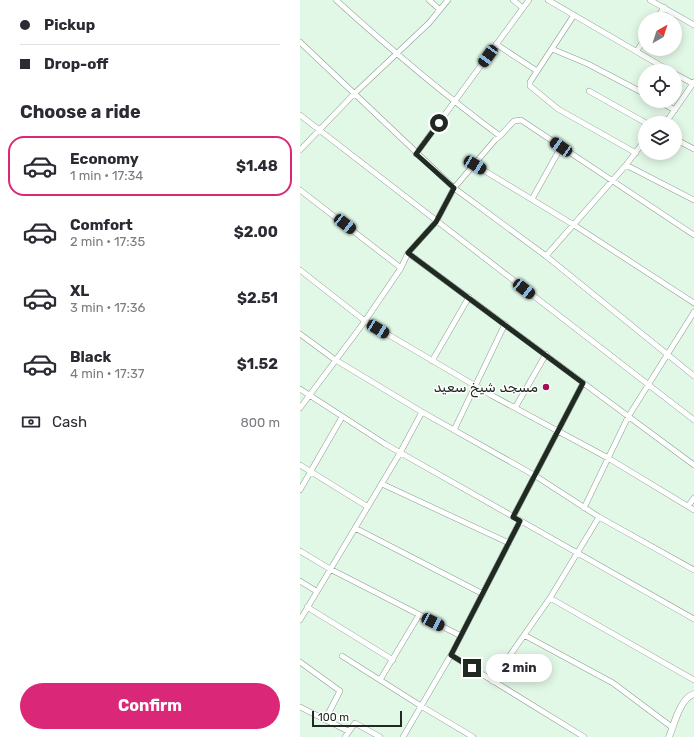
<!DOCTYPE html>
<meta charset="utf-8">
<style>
:root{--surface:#fff;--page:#f2f2f3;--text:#2b2b33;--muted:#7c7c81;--line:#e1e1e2;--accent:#db2777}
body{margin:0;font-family:Rubik,Vazirmatn,sans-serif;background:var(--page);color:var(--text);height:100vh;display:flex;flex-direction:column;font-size:15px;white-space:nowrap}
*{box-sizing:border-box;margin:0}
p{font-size:13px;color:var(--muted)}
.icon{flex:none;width:22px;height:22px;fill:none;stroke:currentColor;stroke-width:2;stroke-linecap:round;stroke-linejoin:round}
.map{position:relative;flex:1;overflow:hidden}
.drawer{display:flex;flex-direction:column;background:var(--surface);width:300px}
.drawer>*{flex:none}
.top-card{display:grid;align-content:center;height:88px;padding:0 20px;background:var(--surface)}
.needle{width:26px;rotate:39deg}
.buttons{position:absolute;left:338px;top:12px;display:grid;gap:8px}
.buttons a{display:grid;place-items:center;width:44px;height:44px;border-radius:50%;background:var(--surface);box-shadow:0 2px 10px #0003;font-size:20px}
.scale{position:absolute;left:12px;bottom:10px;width:90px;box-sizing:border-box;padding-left:4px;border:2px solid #202922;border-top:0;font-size:11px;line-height:14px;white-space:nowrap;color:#202922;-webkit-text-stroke:3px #fff;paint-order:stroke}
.end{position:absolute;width:18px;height:18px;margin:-9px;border:5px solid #202922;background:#fff;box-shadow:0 0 0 2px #fff}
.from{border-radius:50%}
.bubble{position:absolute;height:28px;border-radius:14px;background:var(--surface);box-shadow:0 2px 10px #0003;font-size:13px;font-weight:700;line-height:28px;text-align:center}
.car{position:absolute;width:12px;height:24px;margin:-12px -6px;border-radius:5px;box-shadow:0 0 3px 1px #0007;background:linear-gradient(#222 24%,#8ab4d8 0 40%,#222 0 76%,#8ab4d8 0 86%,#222 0)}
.top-card b{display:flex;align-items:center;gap:14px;height:38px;font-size:15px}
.top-card b+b{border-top:1px solid var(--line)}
.top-card i{width:10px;height:10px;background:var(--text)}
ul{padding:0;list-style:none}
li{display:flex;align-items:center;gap:12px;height:60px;margin:0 8px 6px;padding:0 12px;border:2px solid transparent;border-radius:16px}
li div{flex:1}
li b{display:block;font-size:15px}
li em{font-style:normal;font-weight:700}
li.current{border-color:var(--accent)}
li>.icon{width:36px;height:36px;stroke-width:1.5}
h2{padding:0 20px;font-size:18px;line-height:48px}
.pay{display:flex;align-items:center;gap:10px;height:44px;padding:0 20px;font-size:15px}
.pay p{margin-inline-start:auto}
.button{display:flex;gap:8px;margin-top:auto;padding:8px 20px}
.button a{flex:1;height:46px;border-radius:24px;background:var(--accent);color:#fff;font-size:16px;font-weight:700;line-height:46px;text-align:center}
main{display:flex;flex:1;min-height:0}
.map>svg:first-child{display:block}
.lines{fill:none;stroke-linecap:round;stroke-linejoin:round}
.minor-casing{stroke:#899e8e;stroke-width:6}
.tertiary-casing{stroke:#899e8e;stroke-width:7}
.minor{stroke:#fff;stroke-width:5}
.tertiary{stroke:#fff;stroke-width:6}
.route{stroke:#202922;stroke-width:5}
.poi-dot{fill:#a41253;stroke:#fff;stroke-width:1.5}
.labels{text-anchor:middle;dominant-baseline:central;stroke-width:3;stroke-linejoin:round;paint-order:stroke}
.poi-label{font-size:14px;fill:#202922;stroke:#fff;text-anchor:end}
</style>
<main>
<section class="drawer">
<div class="top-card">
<b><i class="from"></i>Pickup</b>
<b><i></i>Drop-off</b>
</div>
<h2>Choose a ride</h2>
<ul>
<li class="current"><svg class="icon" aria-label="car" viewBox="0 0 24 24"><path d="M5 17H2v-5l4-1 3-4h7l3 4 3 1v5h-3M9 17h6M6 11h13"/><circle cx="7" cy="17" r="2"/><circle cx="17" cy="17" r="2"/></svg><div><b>Economy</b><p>1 min · 17:34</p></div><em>$1.48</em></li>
<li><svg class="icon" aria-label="car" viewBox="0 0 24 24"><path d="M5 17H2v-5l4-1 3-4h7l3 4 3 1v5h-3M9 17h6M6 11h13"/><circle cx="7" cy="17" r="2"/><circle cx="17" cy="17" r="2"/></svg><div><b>Comfort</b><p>2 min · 17:35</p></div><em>$2.00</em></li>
<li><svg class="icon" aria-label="car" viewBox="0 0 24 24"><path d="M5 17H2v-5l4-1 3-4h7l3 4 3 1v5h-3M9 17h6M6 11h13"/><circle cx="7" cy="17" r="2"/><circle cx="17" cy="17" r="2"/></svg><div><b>XL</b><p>3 min · 17:36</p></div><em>$2.51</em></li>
<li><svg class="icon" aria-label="car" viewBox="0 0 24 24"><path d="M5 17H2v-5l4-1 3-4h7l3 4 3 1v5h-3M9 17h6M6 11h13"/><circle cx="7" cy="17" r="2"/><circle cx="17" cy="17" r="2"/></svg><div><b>Black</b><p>4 min · 17:37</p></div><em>$1.52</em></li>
</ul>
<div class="pay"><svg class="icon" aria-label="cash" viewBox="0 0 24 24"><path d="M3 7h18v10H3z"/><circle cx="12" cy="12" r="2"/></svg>Cash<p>800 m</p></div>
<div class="button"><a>Confirm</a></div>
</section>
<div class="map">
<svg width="394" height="737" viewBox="0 0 394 737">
<rect width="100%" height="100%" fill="#e2f8e7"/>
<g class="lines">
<!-- minor casing -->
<g class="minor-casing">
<path id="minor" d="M129,0L139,9
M248,0L370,71
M350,0L394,25
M223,8L229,0
M274,15L230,82V86L258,109L336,153
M357,19L364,7
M0,42L154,188L246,256L394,376
M196,44L237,71
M252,49L288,64L345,94
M337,51L345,38
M375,74L394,84
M289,91L346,123
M358,101L375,110
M0,115L394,420
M361,123L369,118L394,82
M200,136L214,121L221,120L394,235
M375,139L394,149
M0,150L55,93L129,23L148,0
M116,154L223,8L213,0
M175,165L274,225L394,303
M326,165L394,200
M0,190L101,268
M232,199L261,147
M108,253L394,465
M246,256L326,165L345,140
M0,270L65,321L191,395L308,458L394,510
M0,334L34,359L122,412L234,475L299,517L394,570
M132,361L169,297
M0,389L85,444L394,619
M0,408L65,321L101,268L108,253L136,222L154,188L195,140L200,136C143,94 89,48 36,0
M215,408L246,354
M154,430L205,324
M0,465L68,507
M82,484L209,543
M0,490L42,417
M388,506L394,498
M284,508L328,417L394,312
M213,517L283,383
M55,528L183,594
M0,551L30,569L161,636
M0,581L16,591
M250,598L394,680
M7,607L93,660
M0,620L100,453L122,412
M224,635L313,683L373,728
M151,655L284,737
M42,656L121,706L173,737
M0,662L40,691L25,720
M80,680L119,615
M192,681L250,598L299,517
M0,707L48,731
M45,737L55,723L80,737
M103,737L151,655L220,521"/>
</g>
<!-- tertiary casing -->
<g class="tertiary-casing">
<path id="tertiary" d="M369,737C374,725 380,698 394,694"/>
</g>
<!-- minor -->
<use href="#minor" class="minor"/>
<!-- tertiary -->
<use href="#tertiary" class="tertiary"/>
</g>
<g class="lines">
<!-- route -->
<path class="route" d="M139,123L116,154L154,188L136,222L108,253L283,383L213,517L220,521L151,655L172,668"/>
</g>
<!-- markers -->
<circle class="poi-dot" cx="246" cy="387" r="4"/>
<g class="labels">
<!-- poi labels -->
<g class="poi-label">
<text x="238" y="387">مسجد شيخ سعيد</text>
</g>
</g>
</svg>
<div class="buttons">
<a><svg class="needle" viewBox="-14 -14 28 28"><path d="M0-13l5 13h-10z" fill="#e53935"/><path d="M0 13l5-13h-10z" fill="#7c7c81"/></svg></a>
<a><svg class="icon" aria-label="locate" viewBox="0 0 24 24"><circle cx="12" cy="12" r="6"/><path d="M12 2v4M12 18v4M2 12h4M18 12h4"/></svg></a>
<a><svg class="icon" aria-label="layers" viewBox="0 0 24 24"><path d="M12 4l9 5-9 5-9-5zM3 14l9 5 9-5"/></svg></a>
</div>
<div class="scale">100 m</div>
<i class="end from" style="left:139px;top:123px"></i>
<i class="end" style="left:172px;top:668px"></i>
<div class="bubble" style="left:186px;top:654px;width:66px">2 min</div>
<i class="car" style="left:188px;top:56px;rotate:216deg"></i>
<i class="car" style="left:261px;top:147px;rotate:304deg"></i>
<i class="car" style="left:175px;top:165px;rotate:121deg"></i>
<i class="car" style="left:45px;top:224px;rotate:128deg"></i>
<i class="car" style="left:224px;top:289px;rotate:128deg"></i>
<i class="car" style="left:78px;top:329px;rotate:121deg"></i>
<i class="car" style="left:133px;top:622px;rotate:116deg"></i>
</div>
</main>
